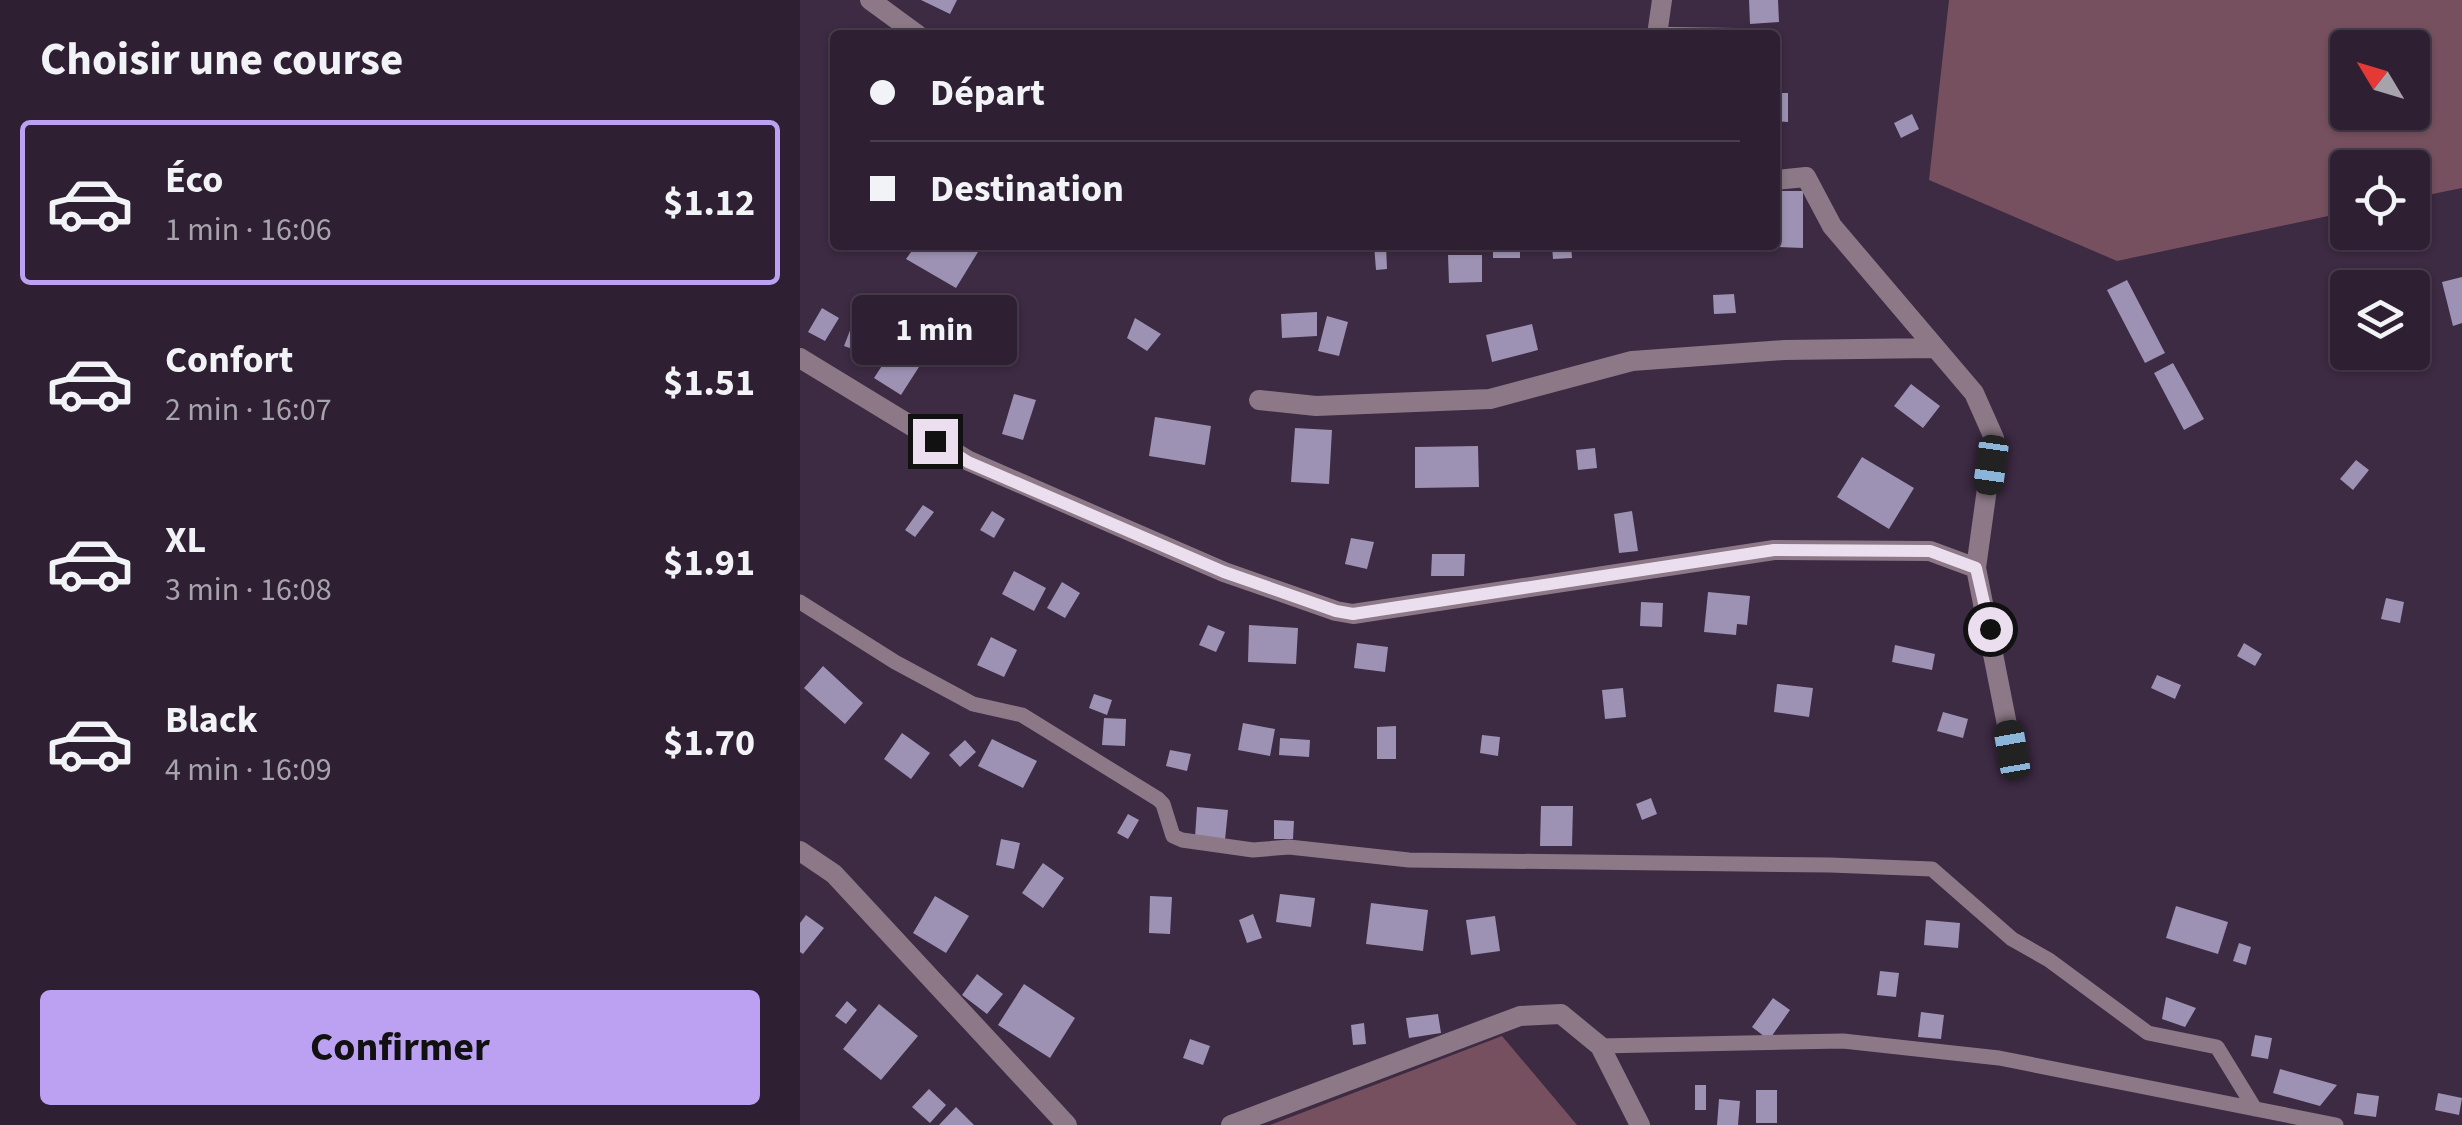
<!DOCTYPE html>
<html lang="fr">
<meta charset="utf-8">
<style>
:root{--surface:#2e2032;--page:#3a2d3e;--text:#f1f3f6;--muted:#a7a3ac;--line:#493e4d;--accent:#bca0f2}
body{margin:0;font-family:"Source Sans 3",sans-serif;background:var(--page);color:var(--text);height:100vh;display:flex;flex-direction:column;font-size:38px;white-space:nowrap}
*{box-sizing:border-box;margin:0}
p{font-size:32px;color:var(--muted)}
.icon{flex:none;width:55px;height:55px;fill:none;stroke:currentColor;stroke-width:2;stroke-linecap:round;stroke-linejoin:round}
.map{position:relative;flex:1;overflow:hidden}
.sheet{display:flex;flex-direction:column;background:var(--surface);width:800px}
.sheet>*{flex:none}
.top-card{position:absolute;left:30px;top:30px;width:950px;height:220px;border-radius:10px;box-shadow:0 2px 8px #0004,0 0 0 2px var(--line);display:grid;align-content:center;height:220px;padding:0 40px;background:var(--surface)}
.needle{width:65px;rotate:308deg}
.buttons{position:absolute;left:1530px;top:30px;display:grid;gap:20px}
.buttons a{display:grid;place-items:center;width:100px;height:100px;border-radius:10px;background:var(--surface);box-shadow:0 2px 8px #0004,0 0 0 2px var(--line);font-size:50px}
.end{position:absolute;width:45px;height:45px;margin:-22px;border:12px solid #ebdeee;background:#111;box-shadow:0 0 0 5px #111}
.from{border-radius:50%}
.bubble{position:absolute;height:70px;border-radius:10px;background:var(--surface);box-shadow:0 2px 8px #0004,0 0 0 2px var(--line);font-size:32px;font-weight:700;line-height:70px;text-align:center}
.car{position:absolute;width:30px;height:60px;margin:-30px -15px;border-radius:12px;box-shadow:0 0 8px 2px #0007;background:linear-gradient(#222 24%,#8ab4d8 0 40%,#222 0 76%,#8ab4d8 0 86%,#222 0)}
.top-card b{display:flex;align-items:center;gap:35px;height:95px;font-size:38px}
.top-card b+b{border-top:2px solid var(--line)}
.top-card i{width:25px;height:25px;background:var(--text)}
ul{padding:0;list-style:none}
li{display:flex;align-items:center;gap:30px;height:165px;margin:0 20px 15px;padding:0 20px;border:5px solid transparent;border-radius:10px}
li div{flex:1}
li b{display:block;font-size:38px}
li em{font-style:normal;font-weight:700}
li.selected{border-color:var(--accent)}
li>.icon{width:90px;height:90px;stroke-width:1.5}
h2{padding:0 40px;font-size:45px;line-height:120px}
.action{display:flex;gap:20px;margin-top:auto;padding:20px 40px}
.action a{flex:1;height:115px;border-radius:10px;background:var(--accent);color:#111;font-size:40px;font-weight:700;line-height:115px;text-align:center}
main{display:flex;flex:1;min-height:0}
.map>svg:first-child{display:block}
.green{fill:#76505e;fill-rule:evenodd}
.building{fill:#9d92b3}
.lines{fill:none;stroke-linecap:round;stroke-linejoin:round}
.service{stroke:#8c7886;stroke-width:15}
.minor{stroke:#8c7886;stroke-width:20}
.route{stroke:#ebdeee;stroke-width:12}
</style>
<main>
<section class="sheet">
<h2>Choisir une course</h2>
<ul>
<li class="selected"><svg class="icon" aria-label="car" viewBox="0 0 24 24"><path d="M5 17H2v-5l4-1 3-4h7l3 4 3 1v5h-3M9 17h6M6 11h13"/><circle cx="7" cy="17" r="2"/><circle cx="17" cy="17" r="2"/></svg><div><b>Éco</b><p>1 min · 16:06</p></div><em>$1.12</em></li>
<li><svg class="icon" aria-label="car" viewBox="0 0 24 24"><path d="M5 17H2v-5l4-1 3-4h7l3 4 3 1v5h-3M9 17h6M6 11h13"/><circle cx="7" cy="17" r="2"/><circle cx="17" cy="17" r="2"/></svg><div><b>Confort</b><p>2 min · 16:07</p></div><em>$1.51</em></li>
<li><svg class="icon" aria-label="car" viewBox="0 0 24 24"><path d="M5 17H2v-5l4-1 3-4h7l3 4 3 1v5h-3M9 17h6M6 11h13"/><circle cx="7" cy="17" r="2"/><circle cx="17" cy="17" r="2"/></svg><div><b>XL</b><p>3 min · 16:08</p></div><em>$1.91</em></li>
<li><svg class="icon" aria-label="car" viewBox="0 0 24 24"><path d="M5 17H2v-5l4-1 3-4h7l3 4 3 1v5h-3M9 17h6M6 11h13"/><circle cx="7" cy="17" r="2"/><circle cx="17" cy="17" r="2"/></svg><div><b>Black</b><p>4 min · 16:09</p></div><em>$1.70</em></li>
</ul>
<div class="action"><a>Confirmer</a></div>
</section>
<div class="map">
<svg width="1662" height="1125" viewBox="0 0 1662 1125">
<rect width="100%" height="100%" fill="#3d2a43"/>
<!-- green -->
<path class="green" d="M1149,0H1662V188L1613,198L1612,168H1548L1547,212L1317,261L1129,180ZM1548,48H1612V112H1548Z
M702,1036L777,1125H470Z"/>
<!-- building -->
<path class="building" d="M121,0H157L150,14Z
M949,0H978L979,22L950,24Z
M861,27L938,28V35H861Z
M975,93H988V122L975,121Z
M1112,114L1119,129L1101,138L1094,123Z
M975,191H1003V248L975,247Z
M116,245H168L178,252L156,288L106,259Z
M574,245H586L587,269L576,270Z
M693,245H720V258H693Z
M752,245H771L772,258L753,259Z
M648,255H682V282L649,283Z
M1662,277V323L1653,326L1642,282Z
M1327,280L1365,353L1345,363L1307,290Z
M934,294L936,313L914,314L913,295Z
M22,308L39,318L25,341L8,332Z
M517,312V336L482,338L481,314Z
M527,316L548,322L539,356L518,351Z
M335,318L361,334L347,351L327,338Z
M54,320L74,327L64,353L44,346Z
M732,324L738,350L692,362L686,335Z
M87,331L126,356L101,395L74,378L85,361L73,353Z
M1373,363L1404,419L1384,430L1354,373Z
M1111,384L1140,406L1123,428L1094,406Z
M214,394L236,400L223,440L202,434Z
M355,417L411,426L405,465L349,456Z
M495,428L532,430L529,484L491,482Z
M678,446L679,487L615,488V447Z
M795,448L797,468L778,470L776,450Z
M1062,457L1114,488L1089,529L1037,497Z
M1556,460L1569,470L1553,490L1540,479Z
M123,505L134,512L115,537L105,530Z
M192,511L205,519L194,538L180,530Z
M832,511L838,551L819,553L814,514Z
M551,538L574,542L567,569L545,564Z
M632,554H665L664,576H631Z
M214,571L246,588L234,611L202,594Z
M262,582L280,593L265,618L247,608Z
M908,592L950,596L947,625L937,624L936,635L904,632Z
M1586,598L1604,602L1600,623L1581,619Z
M841,602L863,603L862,627L840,626Z
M408,625L425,632L416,652L399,645Z
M449,625L498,628L496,664L448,662Z
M191,637L217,650L204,677L177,665Z
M557,643L588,647L585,672L554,668Z
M1444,643L1462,654L1455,666L1437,656Z
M1095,645L1135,654L1132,670L1092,662Z
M23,666L63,703L45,724L4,688Z
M1357,675L1381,685L1375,699L1351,688Z
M977,684L1013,688L1009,717L974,712Z
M823,688L826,717L805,719L802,690Z
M294,694L312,700L307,715L289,708Z
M1143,712L1168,719L1163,738L1137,731Z
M304,718L326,719L325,746L302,745Z
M443,723L475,729L470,756L438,750Z
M596,726V759H577V727Z
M102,733L130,753L111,779L84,759Z
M682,735L700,737L698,756L680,753Z
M480,738L510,740L509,757L479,755Z
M192,739L237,761L223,788L178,766Z
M165,740L176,752L160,767L149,755Z
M370,750L391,754L387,771L366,766Z
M851,798L857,814L842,820L836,804Z
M741,806H773L772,846H740Z
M397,807L428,810L425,840L395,837Z
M328,814L339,820L328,839L317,833Z
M474,820L494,821L493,839H474Z
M201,839L220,843L214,869L196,865Z
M243,863L264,878L243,908L222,893Z
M480,894L515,898L511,927L476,922Z
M135,896L169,916L146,953L113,933Z
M350,896L372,897L370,934L349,933Z
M571,903L628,910L623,951L566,944Z
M1376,906L1428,922L1418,954L1366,938Z
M453,914L462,938L447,943L439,920Z
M6,915L24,928L3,954L0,952V923Z
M695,916L700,951L671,955L666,920Z
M1126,920L1160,923L1158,948L1124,945Z
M1439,943L1451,947L1446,965L1433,961Z
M1080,971L1099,973L1096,997L1077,995Z
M177,974L203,994L187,1014L162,995Z
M224,984L275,1018L250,1058L198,1025Z
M1366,997L1396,1008L1385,1027L1362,1019Z
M973,998L990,1010L969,1040L952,1027Z
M47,1001L57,1010L46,1024L35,1016Z
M79,1004L118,1036L81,1080L43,1049Z
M1121,1012L1144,1015L1141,1039L1118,1037Z
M638,1014L641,1033L609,1038L606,1018Z
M564,1023L566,1044L553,1045L551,1025Z
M1455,1035L1472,1038L1468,1059L1451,1056Z
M390,1039L410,1046L403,1065L383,1058Z
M1480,1069L1537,1085L1520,1106L1473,1093Z
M895,1085H906V1110H895Z
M129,1089L146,1105L130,1123L112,1107Z
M956,1090H977V1123H956Z
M1557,1093L1579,1096L1576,1117L1554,1114Z
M1638,1093L1662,1098L1659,1115L1635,1110Z
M919,1099L940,1101L938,1125H917Z
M156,1107L174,1125H139Z"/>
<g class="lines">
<!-- service -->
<path class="service" d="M0,602L95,662L173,704L222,715L358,799L363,804L373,836L382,840L453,850L489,847L609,860L1030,865L1132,869L1212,939L1249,960L1348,1033L1417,1047L1455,1109
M800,1046L1043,1041L1199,1058L1536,1125"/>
<!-- minor -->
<path class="minor" d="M70,0L118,35
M857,35L862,0
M975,180L1006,177L1032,226L1174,393L1194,438L1176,568L1212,750
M0,358L169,461L424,572L536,611L553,614L974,550L1130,551L1176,568
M459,400L516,406L690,399L832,361L984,350L1134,348
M0,851L34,874L267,1125
M431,1125L720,1016L761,1014L800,1046L840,1125"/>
</g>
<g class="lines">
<!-- route -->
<path class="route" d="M135,441L168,462L424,572L536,611L553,614L592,608L974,550L1130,551L1176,568L1190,629"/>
</g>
</svg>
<div class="buttons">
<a><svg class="needle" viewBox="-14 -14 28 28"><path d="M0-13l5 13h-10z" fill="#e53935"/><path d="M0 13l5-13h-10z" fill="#a7a3ac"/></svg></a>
<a><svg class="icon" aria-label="locate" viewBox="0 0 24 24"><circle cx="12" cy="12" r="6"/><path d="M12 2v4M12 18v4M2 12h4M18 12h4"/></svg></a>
<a><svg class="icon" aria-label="layers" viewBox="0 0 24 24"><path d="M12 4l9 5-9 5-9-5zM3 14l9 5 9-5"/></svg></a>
</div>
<i class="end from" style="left:1190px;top:629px"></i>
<i class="end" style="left:135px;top:441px"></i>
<div class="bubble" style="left:52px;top:295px;width:165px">1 min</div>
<i class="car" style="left:1191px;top:465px;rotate:188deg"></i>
<i class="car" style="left:1212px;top:750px;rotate:350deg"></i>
<div class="top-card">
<b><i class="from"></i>Départ</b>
<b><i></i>Destination</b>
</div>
</div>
</main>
